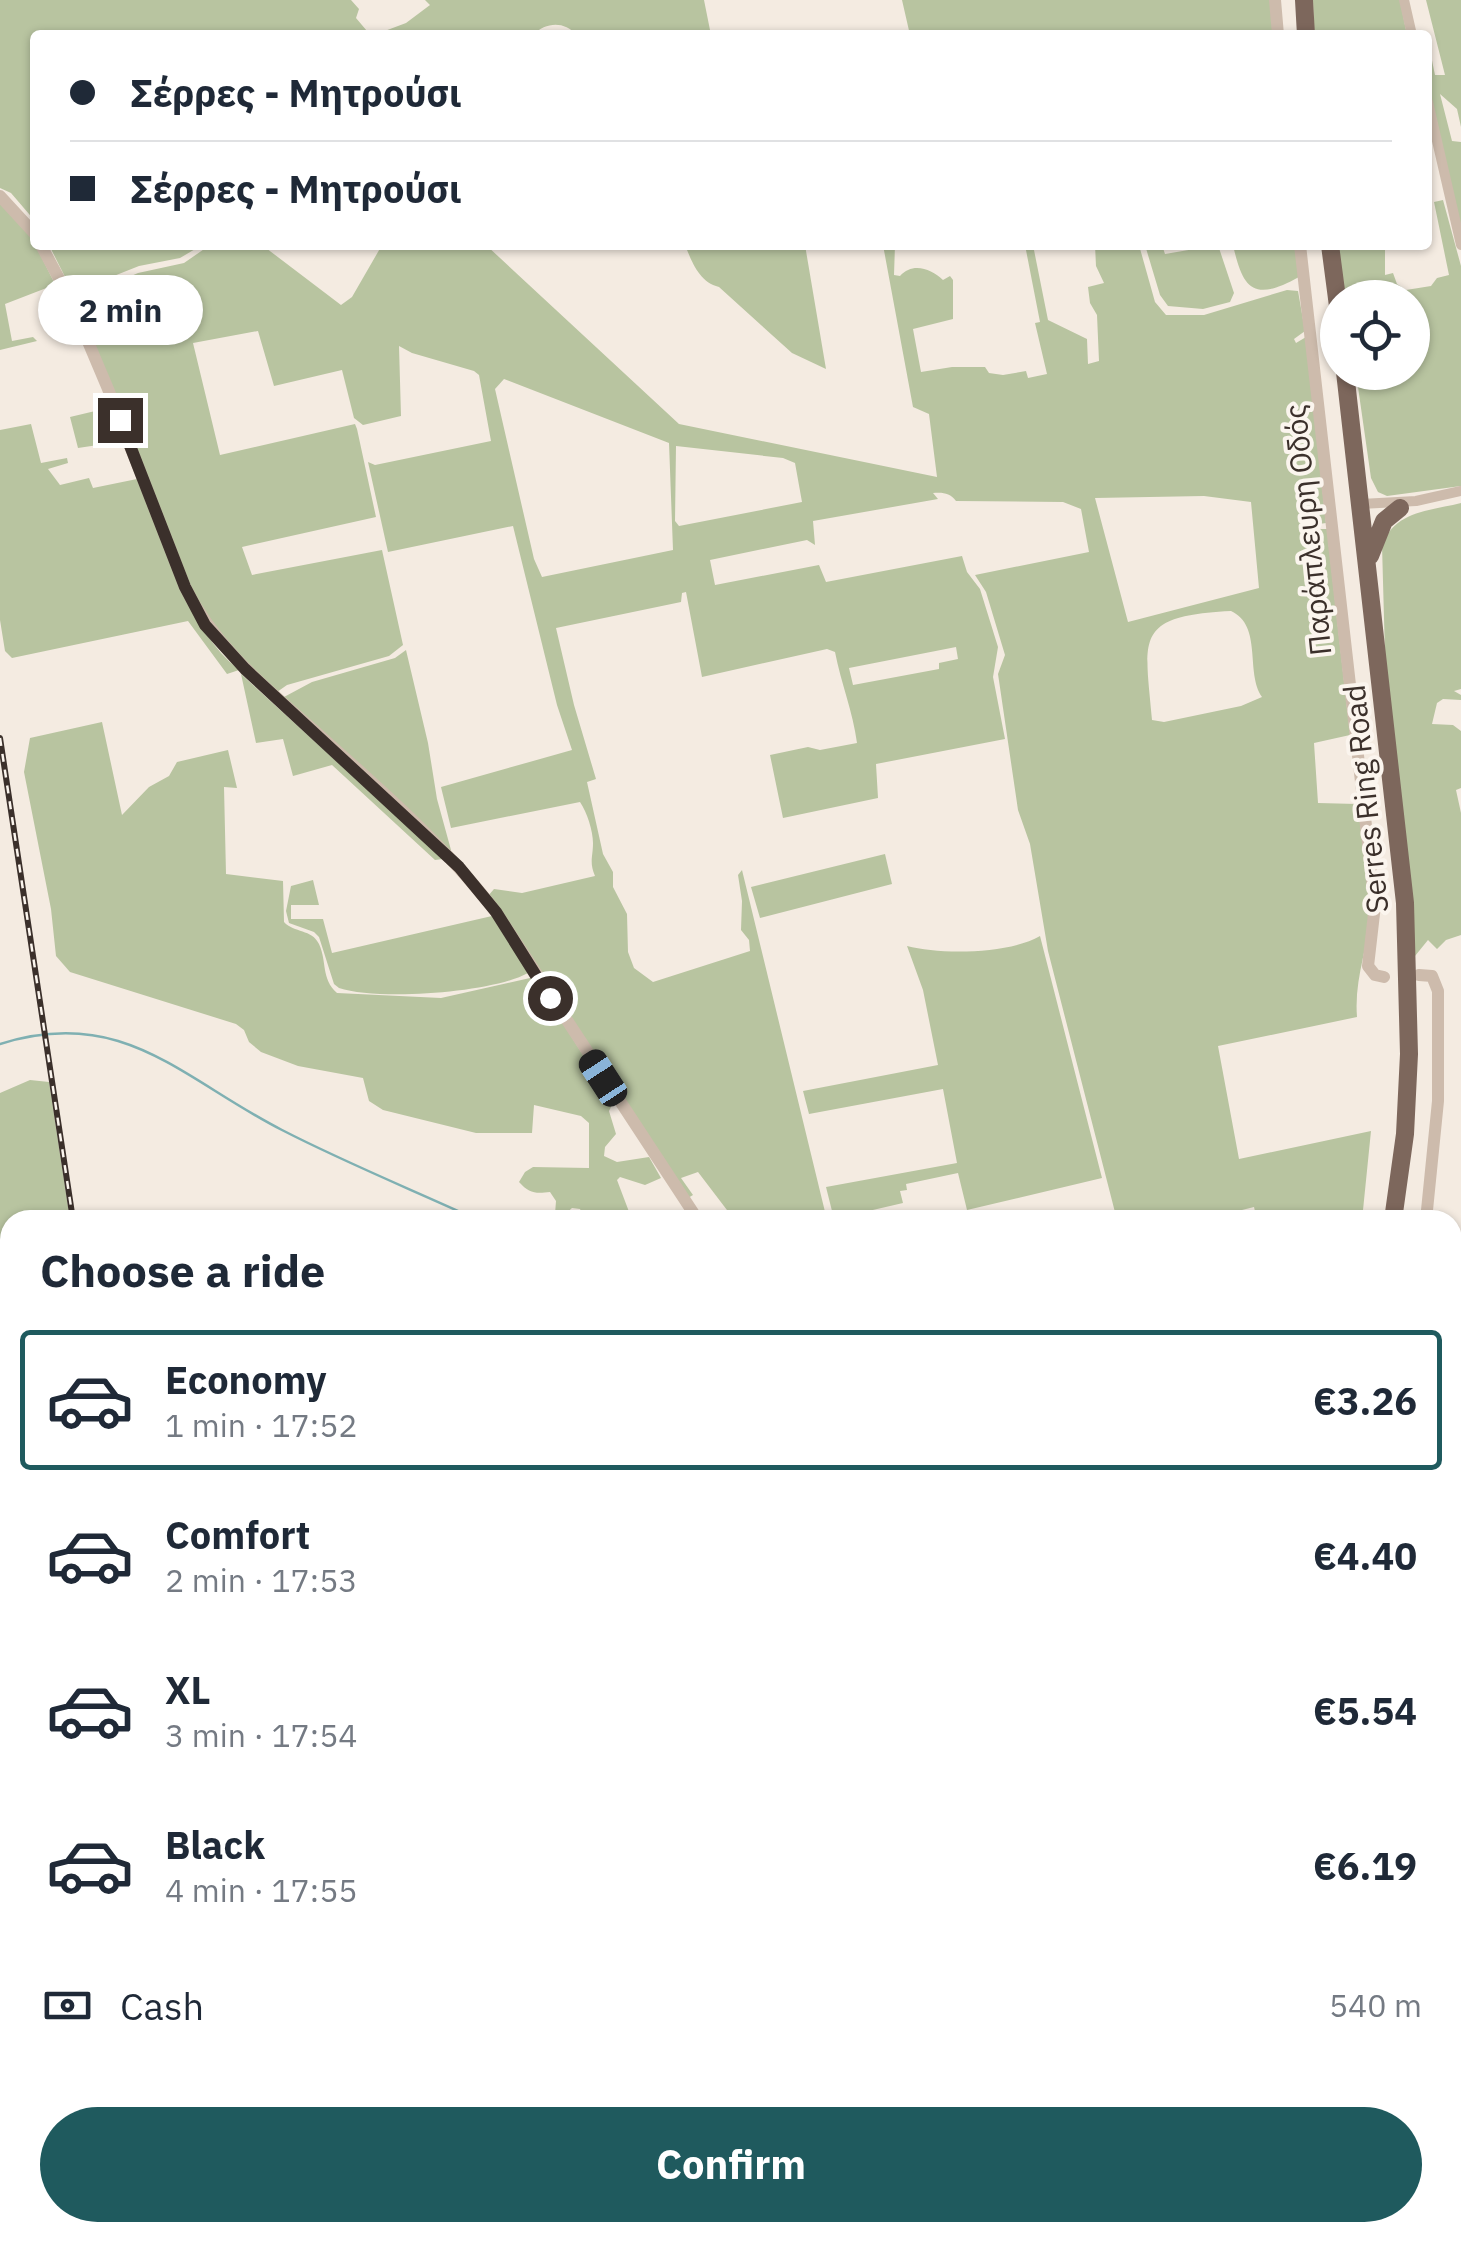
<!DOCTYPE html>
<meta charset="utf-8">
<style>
:root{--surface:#fff;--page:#f6f6f7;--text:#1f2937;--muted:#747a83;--line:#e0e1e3;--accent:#1f5a5e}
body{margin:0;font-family:"IBM Plex Sans",sans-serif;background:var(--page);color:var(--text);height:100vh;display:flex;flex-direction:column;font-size:38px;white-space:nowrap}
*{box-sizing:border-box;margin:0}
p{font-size:32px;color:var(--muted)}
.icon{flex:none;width:55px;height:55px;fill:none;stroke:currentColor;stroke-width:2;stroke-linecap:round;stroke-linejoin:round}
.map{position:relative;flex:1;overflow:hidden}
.drawer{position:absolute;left:0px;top:1210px;width:1462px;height:1032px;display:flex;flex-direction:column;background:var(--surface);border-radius:30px 30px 0 0;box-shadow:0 2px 8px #0004}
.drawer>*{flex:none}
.guide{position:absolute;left:30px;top:30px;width:1402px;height:220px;border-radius:10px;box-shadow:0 2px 8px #0004;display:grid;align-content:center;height:220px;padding:0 40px;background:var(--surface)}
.tools{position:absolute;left:1320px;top:280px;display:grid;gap:20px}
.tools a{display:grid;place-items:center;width:110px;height:110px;border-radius:50%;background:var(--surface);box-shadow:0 2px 8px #0004;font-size:50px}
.end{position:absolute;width:45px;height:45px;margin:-22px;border:12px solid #3b302b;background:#fff;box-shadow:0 0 0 5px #fff}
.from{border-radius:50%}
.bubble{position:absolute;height:70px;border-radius:35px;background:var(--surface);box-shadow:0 2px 8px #0004;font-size:32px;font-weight:700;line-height:70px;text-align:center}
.car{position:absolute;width:30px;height:60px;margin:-30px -15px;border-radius:12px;box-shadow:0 0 8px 2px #0007;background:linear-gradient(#222 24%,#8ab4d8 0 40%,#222 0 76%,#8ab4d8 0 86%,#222 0)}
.guide b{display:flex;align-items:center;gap:35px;height:95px;font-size:38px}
.guide b+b{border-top:2px solid var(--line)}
.guide i{width:25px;height:25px;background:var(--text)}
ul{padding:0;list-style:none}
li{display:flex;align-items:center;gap:30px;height:140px;margin:0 20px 15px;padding:0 20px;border:5px solid transparent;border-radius:10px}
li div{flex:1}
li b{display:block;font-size:38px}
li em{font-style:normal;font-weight:700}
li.current{border-color:var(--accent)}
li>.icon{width:90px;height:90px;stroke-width:1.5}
h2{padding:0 40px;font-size:45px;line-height:120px}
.pay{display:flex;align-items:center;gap:25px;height:110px;padding:0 40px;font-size:38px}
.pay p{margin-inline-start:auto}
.primary-button{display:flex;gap:20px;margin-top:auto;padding:20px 40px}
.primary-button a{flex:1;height:115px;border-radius:60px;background:var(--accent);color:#fff;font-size:40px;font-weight:700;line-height:115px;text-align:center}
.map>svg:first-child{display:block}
.green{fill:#b8c4a0;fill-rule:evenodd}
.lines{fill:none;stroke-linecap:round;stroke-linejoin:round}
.stream{stroke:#7fb0b2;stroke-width:2.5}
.minor{stroke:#cdbbac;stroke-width:10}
.tertiary{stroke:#cdbbac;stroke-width:12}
.primary{stroke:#7d675c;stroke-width:18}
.rail-casing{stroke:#3b302b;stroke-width:6}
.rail{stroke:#fbf5ee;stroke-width:2.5;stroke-dasharray:8;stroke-linecap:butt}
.route{stroke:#3b302b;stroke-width:12}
.labels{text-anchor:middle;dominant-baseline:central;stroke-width:8;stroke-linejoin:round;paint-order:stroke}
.street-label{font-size:30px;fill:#3b302b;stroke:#fbf5ee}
</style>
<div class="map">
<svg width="1461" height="2241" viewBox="0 0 1461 2241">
<rect width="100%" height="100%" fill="#f4ebe1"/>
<!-- green -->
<path class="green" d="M0,0H351L359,9L356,18L367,31L363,35H35V221L11,193L0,188Z
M425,0H704L711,35H577C564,21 546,22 533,35H374L406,23L430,5Z
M902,0H1271L1273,35H910Z
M1313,0H1400L1407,35H1314Z
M1426,0H1461V127L1457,109L1440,94L1452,141L1461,142V228L1428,89V41L1435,75H1445Z
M1443,200L1461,266V486L1387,496L1378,492L1371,478L1356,373L1412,372V298L1345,297L1338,245H1385V275L1393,273L1397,284L1406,290L1431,286L1437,278L1449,275L1434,202Z
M0,201L26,226L57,288V296L55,299L49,287L5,304L12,341L33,337L37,341L0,350Z
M49,245H202L180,258L139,266L76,291L68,283Z
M210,245H262L341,305L352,297L382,245H486L679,424L937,477L929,414L913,407L883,245H895L894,275L900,276C912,262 931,268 943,280L950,276L953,280V319L913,329L921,372L952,367H985L989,373L1003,375L1026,371L1028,378L1047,374L1035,323L1040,322L1025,245H1033L1048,320L1087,339L1088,364L1099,361L1097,315L1090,303L1088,287L1104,283L1096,266L1095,245H1139L1155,302L1166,315H1204L1287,290L1298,291L1305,331L1294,339L1296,343L1306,337L1326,523L1319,524V529H1327L1350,735L1314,743L1318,803L1357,804L1358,807L1371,911C1368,948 1354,979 1357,1017L1218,1046L1239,1159L1371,1131L1362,1220H1257L1254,1207L1202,1220H1117L1048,951L1030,844L1018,810L998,674L1005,655L986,592L975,575L1089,552L1081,509L1063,502L956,501C950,493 943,492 933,493L938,499L813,521L815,545L807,540L710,560L715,585L819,565L826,582L962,556L967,572L980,589L998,647L993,677L1005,739L876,764L878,798L783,818L770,755L808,747L820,750L857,743C853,712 841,683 835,652L827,649L702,677L686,592L682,593L681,602L556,628L574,705L596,779L587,782L603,854L613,872V887L627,914L628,952L634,968L653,982L750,951L749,940L741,930L742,901L738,875L742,870L827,1220H762L753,1210L743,1220H723L730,1214L698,1172L681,1178L693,1195L688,1198L488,896L494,889L522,893L595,876C589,862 593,857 593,843C593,831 587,812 580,802L451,828L441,787L572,750L557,705L513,526L388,552L368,462L375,465L491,441L479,375L474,371L412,353L399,346L401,416L363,425L354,418L342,370L274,386L258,331L193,343L220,455L355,424L357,429L376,517L242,547L252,575L382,550L403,645L389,656L287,685L277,692L223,641L197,601L78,305L81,298L138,273L184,263ZM504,379L669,443L673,550L542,577L534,559L495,389ZM676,446L783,458L795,463L802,502L679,526L675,521ZM1204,496L1251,502L1259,588L1128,622L1095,498ZM1231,611C1263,626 1245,672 1262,697L1241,706L1164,722L1152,720C1145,638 1133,616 1231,611ZM956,647L958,659L939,663V669L853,685L849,668Z
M685,245H753L754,249C770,251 787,245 805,245L826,369L792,353L719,287C699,282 692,262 685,245Z
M1145,245H1162L1165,254L1218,245L1234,293L1230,302L1203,309L1168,306L1160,295Z
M1233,245H1295L1299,277C1254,302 1243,290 1233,245Z
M112,407L123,438L118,442L78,448L70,417Z
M31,424L41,463L67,458L68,463L48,469L60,485L89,478L93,488L137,479C174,543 178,620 239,670L227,674L188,621L12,658L5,651L0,620V430Z
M1461,503V689L1454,691L1461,695V700L1443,699L1437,703L1432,724L1453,725L1461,731V788L1456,790L1461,813V935L1446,940L1437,949L1428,940L1415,956L1385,655L1382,545C1395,511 1429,511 1461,503Z
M406,650L428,743L437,799L451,850H447L284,697L312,682L395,658Z
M241,674L443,859L435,860L332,765L293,776L283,739L256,743Z
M102,722L122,815L149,787L169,776L177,762L228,750L237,788L224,787L226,874L283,881L284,922C294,933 312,929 319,944C327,961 321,979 337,993L441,998L530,978L536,980L613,1103L609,1111L616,1134L605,1147L604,1156L617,1162L649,1157L661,1178L645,1185L620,1177L617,1180L631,1217C615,1224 599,1214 583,1215L580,1209L572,1208L559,1220L555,1214L556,1201L550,1192C535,1194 529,1193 519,1182L525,1172L533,1167L589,1168V1123L581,1116L534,1105L532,1133H476L383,1110L369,1101L363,1078L298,1066L261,1052L249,1042L244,1030L236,1024L70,972L56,956L51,909L24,772L30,738Z
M885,854L892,884L760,918L751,887Z
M313,880L319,905H291V919H323L332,953L492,916L528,973C492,993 378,1001 339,988L334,984L319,937L314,932L289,923L286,911L291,886Z
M1040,936L1102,1178L967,1210L958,1173L906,1184L907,1190L900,1191L903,1203L834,1219L826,1187L957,1163L943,1089L809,1114L803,1091L938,1065L923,990L907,946C941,955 1009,954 1040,936Z
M30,1080L49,1082L70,1220H10V1413L0,1408V1093Z
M0,1687L10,1693V2232L68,2233L63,2241H0Z"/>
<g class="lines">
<!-- stream -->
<path class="stream" d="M0,1044C123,1005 182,1079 282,1130C346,1163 413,1190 478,1220
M1452,1732L1461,1736"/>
<!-- minor -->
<path class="minor" d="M1404,0L1412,35
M1428,102L1461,245
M1361,504L1416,501L1461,491
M1170,2232L1180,2241
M1003,2241L1007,2232"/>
<!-- tertiary -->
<path class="tertiary" d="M1275,0L1278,35
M0,196L35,234
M41,245L70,299L108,389L185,587C215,648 267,689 317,733C380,789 445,846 496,912L698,1220
M1300,245L1375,905L1368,966L1375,975L1384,977
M1419,975L1432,976L1438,991V1101L1426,1220
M1452,1424L1461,1456
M1452,1924L1461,1902
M1452,2179L1461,2192
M956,2241L960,2232"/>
<!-- primary -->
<path class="primary" d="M1304,0L1306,35
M1330,245L1338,306
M1345,372L1405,903L1409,1054L1405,1134L1393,1220
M1370,556L1384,521L1400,508
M989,2241L993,2232"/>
<!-- rail casing -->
<g class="rail-casing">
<path id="rail" d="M0,738L73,1220
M1452,1437L1461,1436
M228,2232L229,2241
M665,2241L673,2232"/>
</g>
<!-- rail -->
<use href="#rail" class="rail"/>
</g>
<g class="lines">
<!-- route -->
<path class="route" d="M120,420L185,587L205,625L245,669L459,867L496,912L550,998"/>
</g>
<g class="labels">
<!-- street labels -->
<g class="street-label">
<text transform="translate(1307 530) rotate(-96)">Παράπλευρη Οδός</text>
<text transform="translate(1365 799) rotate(-96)">Serres Ring Road</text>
</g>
</g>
</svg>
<div class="tools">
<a><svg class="icon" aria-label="locate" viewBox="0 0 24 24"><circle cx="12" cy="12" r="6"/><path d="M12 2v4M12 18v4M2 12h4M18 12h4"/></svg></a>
</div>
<i class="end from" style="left:550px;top:998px"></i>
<i class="end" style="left:120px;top:420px"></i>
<div class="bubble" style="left:38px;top:275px;width:165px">2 min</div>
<i class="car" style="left:603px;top:1078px;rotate:327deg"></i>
<div class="guide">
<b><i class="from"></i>Σέρρες - Μητρούσι</b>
<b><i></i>Σέρρες - Μητρούσι</b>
</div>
<section class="drawer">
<h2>Choose a ride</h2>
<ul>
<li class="current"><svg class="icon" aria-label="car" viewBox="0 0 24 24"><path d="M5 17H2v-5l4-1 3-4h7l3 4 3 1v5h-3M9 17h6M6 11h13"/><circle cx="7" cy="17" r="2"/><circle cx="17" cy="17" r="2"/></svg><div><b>Economy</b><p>1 min · 17:52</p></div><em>€3.26</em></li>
<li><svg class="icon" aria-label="car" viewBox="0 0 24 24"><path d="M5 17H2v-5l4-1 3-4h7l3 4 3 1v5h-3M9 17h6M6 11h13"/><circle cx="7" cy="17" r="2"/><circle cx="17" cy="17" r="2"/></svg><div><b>Comfort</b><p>2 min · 17:53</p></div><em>€4.40</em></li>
<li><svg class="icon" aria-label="car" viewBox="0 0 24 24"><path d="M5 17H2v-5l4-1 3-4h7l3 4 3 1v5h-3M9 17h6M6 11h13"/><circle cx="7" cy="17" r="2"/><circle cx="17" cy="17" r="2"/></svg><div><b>XL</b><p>3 min · 17:54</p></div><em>€5.54</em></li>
<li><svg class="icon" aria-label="car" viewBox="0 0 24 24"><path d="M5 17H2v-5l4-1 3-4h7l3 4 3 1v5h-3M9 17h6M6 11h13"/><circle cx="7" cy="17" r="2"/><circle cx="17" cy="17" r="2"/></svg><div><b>Black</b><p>4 min · 17:55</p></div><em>€6.19</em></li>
</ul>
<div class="pay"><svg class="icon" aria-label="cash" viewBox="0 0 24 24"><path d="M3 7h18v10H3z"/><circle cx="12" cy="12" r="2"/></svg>Cash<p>540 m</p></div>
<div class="primary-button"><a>Confirm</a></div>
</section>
</div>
